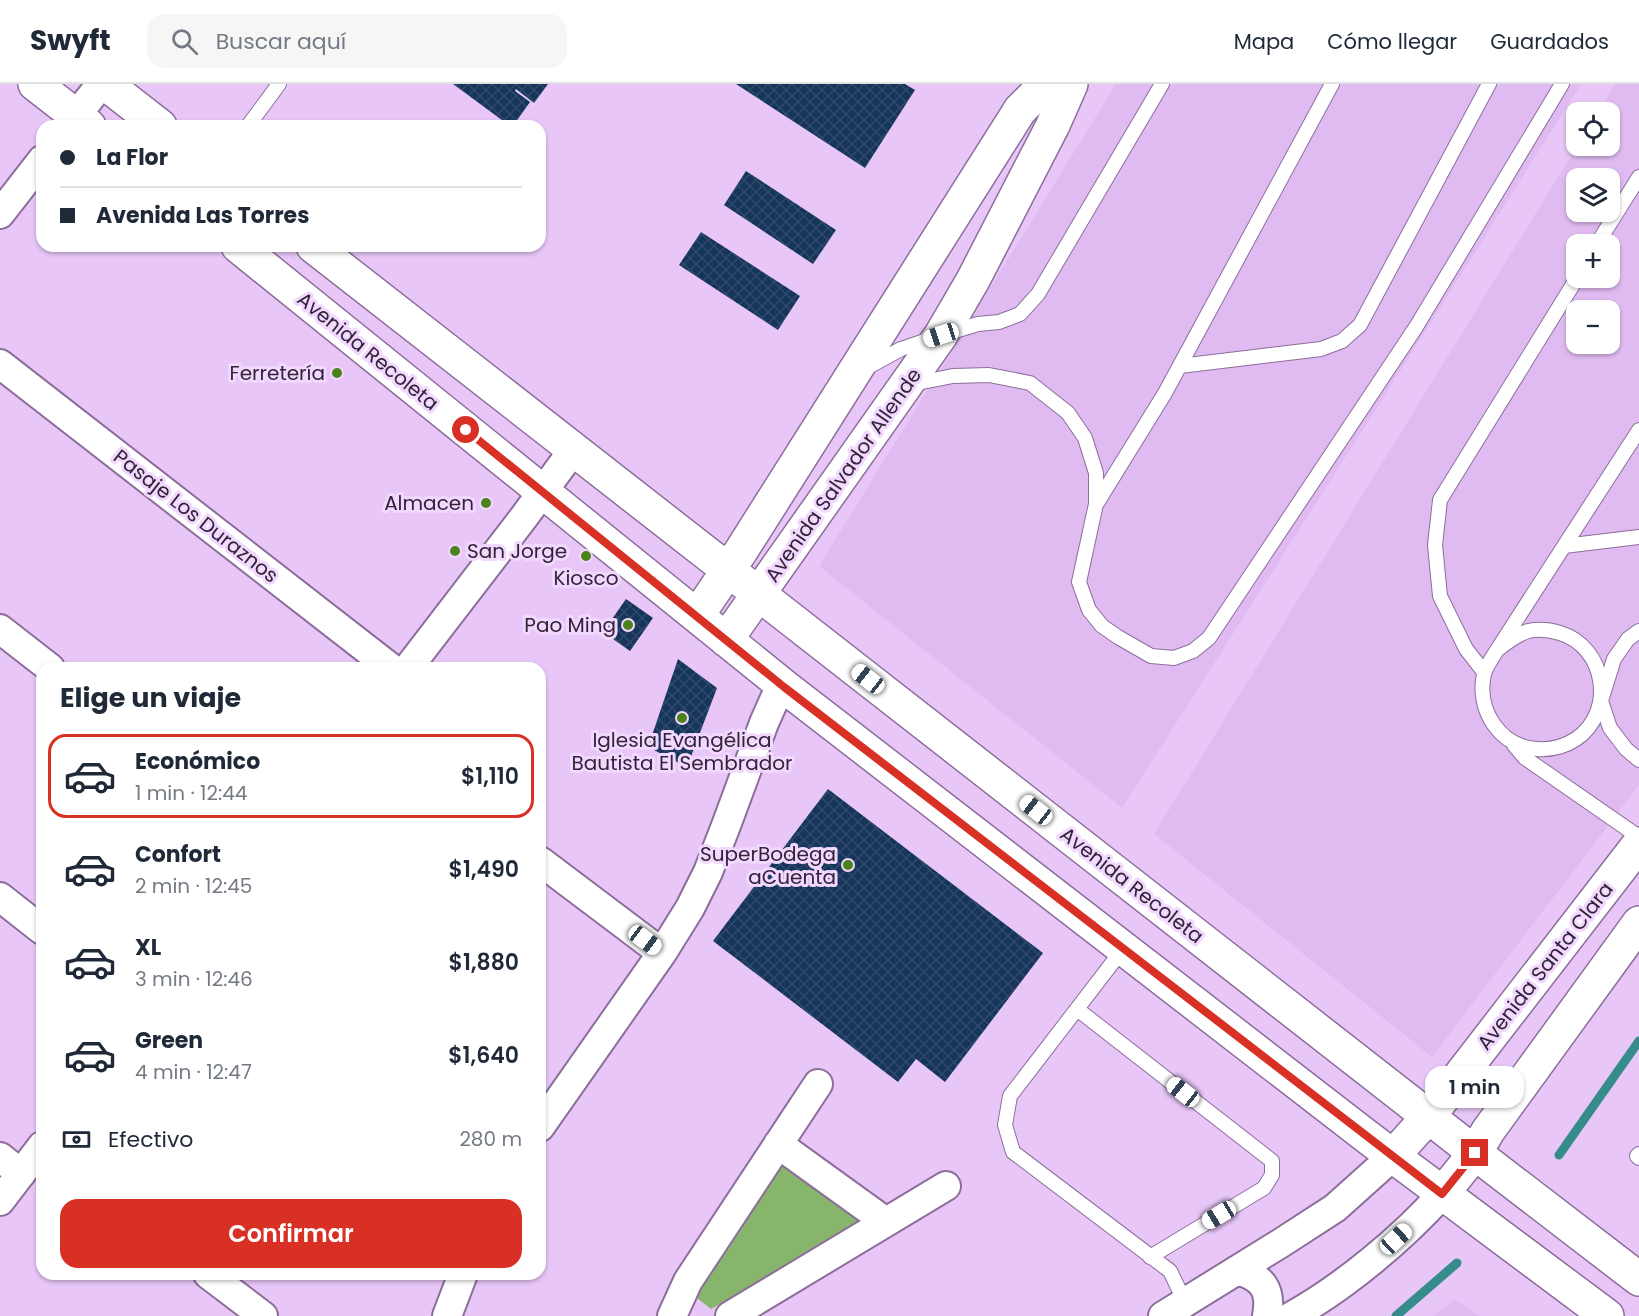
<!DOCTYPE html>
<html lang="es">
<meta charset="utf-8">
<style>
:root{--surface:#fff;--page:#f6f6f7;--text:#1f2937;--muted:#747a83;--line:#e0e1e3;--accent:#d93025}
body{margin:0;font-family:Poppins,sans-serif;background:var(--page);color:var(--text);height:100vh;display:flex;flex-direction:column;font-size:22px;white-space:nowrap}
*{box-sizing:border-box;margin:0}
p{font-size:20px;color:var(--muted)}
.icon{flex:none;width:33px;height:33px;fill:none;stroke:currentColor;stroke-width:2;stroke-linecap:round;stroke-linejoin:round}
.map{position:relative;flex:1;overflow:hidden}
.drawer{position:absolute;left:36px;top:578px;width:510px;height:618px;display:flex;flex-direction:column;background:var(--surface);border-radius:18px;box-shadow:0 2px 4px #0004}
.drawer>*{flex:none}
.hud{position:absolute;left:36px;top:36px;width:510px;height:132px;border-radius:18px;box-shadow:0 2px 4px #0004;display:grid;align-content:center;height:132px;padding:0 24px;background:var(--surface)}
.controls{position:absolute;left:1566px;top:18px;display:grid;gap:12px}
.controls a{display:grid;place-items:center;width:54px;height:54px;border-radius:12px;background:var(--surface);box-shadow:0 2px 4px #0004;font-size:30px}
.end{position:absolute;width:27px;height:27px;margin:-14px;border:8px solid #d93025;background:#fff;box-shadow:0 0 0 3px #fff}
.from{border-radius:50%}
.bubble{position:absolute;height:42px;border-radius:18px;background:var(--surface);box-shadow:0 2px 4px #0004;font-size:20px;font-weight:600;line-height:42px;text-align:center}
.car{position:absolute;width:18px;height:36px;margin:-18px -9px;border-radius:8px;box-shadow:0 0 4px 2px #0007;background:linear-gradient(#fff 24%,#345 0 40%,#fff 0 76%,#345 0 86%,#fff 0)}
.hud b{display:flex;align-items:center;gap:21px;height:57px;font-size:22px}
.hud b+b{border-top:2px solid var(--line)}
.hud i{width:15px;height:15px;background:var(--text)}
ul{padding:0;list-style:none}
li{display:flex;align-items:center;gap:18px;height:84px;margin:0 12px 9px;padding:0 12px;border:3px solid transparent;border-radius:18px}
li div{flex:1}
li b{display:block;font-size:22px}
li em{font-style:normal;font-weight:600}
li.selected{border-color:var(--accent)}
li>.icon{width:54px;height:54px;stroke-width:1.5}
h2{padding:0 24px;font-size:27px;line-height:72px}
.pay{display:flex;align-items:center;gap:15px;height:66px;padding:0 24px;font-size:22px}
.pay p{margin-inline-start:auto}
.button{display:flex;gap:12px;margin-top:auto;padding:12px 24px}
.button a{flex:1;height:69px;border-radius:18px;background:var(--accent);color:#fff;font-size:24px;font-weight:600;line-height:69px;text-align:center}
header{display:flex;align-items:center;gap:36px;box-sizing:border-box;height:84px;padding:0 30px;background:var(--surface);border-bottom:2px solid var(--line)}
header strong{font-size:28px}
nav{display:flex;gap:33px;margin-inline-start:auto;font-size:21px}
.search{width:420px;height:54px;background:var(--page);display:flex;align-items:center;gap:15px;box-sizing:border-box;padding:0 21px;border-radius:18px;color:var(--muted);font-size:22px}
.map>svg:first-child{display:block}
.built{fill:#e0bbf2;fill-rule:evenodd}
.grass{fill:#87b56c}
.lines{fill:none;stroke-linecap:round;stroke-linejoin:round}
.stream{stroke:#368c8b;stroke-width:9}
.building{fill:url(#building-cross-hatch)}
.lane-casing{stroke:#8c6e9b;stroke-width:16}
.street-casing{stroke:#8c6e9b;stroke-width:32}
.secondary-casing{stroke:#8c6e9b;stroke-width:36}
.lane{stroke:#fff;stroke-width:14}
.street{stroke:#fff;stroke-width:28}
.secondary{stroke:#fff;stroke-width:33}
.route{stroke:#d93025;stroke-width:8}
.poi-dot{fill:#4a821c;stroke:#f2d7ff;stroke-width:2}
.labels{text-anchor:middle;dominant-baseline:central;stroke-width:6;stroke-linejoin:round;paint-order:stroke}
.street-label{font-size:20px;fill:#312437;stroke:#f2d7ff}
.poi-label{font-size:20px;fill:#312437;stroke:#f2d7ff;text-anchor:end}
</style>
<header>
<strong>Swyft</strong>
<div class="search"><svg class="icon" aria-label="search" viewBox="0 0 24 24"><circle cx="10" cy="10" r="6"/><path d="M15 15l6 6"/></svg>Buscar aquí</div>
<nav><a>Mapa</a><a>Cómo llegar</a><a>Guardados</a></nav>
</header>
<div class="map">
<svg width="1639" height="1232" viewBox="0 0 1639 1232">
<defs>
<pattern id="building-cross-hatch" width="8" height="8" patternUnits="userSpaceOnUse" patternTransform="scale(1.5)"><rect width="8" height="8" fill="#16355a"/><path d="M0 0l8 8M0 8l8-8" fill="none" stroke="#30496a"/></pattern>
</defs>
<rect width="100%" height="100%" fill="#e8c7f8"/>
<!-- built -->
<path class="built" d="M1116,0H1581L1420,256L1122,724L819,482Z
M1615,0H1639V701L1432,973L1154,750L1577,62H1610V28H1598ZM1576,94H1610V128H1576ZM1576,160H1610V194H1576ZM1576,226H1610V260H1576Z
M1455,1215L1479,1232H1433Z"/>
<!-- grass -->
<path class="grass" d="M780,1080L862,1137L711,1225L692,1210Z"/>
<g class="lines">
<!-- stream -->
<path class="stream" d="M1559,1071L1639,957
M1396,1232L1457,1179"/>
</g>
<!-- building -->
<path class="building" d="M453,0H548L534,19L516,5L515,7L530,18L513,42H510Z
M736,0H905L915,6L865,84Z
M746,87L836,146L813,180L724,121Z
M701,148L800,212L778,246L679,181Z
M626,515L653,534L630,567L603,548Z
M678,575L717,604L687,683L648,663Z
M828,705L1043,869L945,998L916,975L898,998L713,857Z"/>
<g class="lines">
<!-- lane casing -->
<g class="lane-casing">
<path id="lane" d="M248,42L279,0
M1597,160L1639,93
M948,249L978,240L999,238L1020,230L1038,210L1162,0
M1180,282L1321,265L1342,257L1360,241L1489,0
M868,283L901,265L930,255
M912,300L953,292L989,291L1030,299L1068,329L1085,354L1096,389V420L1079,498L1089,526L1102,542L1118,553L1151,572L1174,574L1193,567L1209,554L1416,243L1562,0
M1097,419L1165,309L1332,0
M1564,462L1639,453
M1639,547L1628,555L1614,575L1601,617L1610,644L1626,665L1639,676
M1497,566C1507,558 1516,551 1528,547C1538,545 1550,546 1560,549C1606,563 1616,628 1576,655C1564,663 1552,666 1537,665C1500,663 1476,626 1484,590C1486,582 1493,573 1497,566L1639,346
M1484,588L1466,565L1440,512L1435,461L1440,416L1577,194
M1514,661L1525,674L1639,753
M1123,865L1010,1012L1005,1041L1013,1068L1170,1187L1185,1218
M1077,925L1272,1077V1091L1264,1104L1150,1173
M1639,1070L1637,1072L1639,1074"/>
</g>
<!-- street casing -->
<g class="street-casing">
<path id="street" d="M68,42L101,0
M0,130L42,76
M0,280L391,584
M0,545L50,584
M408,584L524,433L574,365
M540,777L662,869
M0,813L42,846
M540,1043L662,869L690,824L708,788L727,739L764,639L776,612L785,603
M778,1060L886,1138
M0,1073L21,1090
M0,1117L42,1062
M1237,1186C1262,1193 1272,1205 1267,1232
M208,1190L263,1232
M447,1232L463,1190
M672,1232L688,1197L818,1000
M730,1232L946,1102
M1163,1232L1281,1159L1335,1124L1393,1072
M1292,1232C1344,1203 1403,1154 1442,1110"/>
</g>
<!-- secondary casing -->
<g class="secondary-casing">
<path id="secondary" d="M35,0L89,42
M106,0L160,42
M238,162L785,603L1370,1055L1607,1232
M313,162L1475,1069L1639,1195
M697,532L741,467L1020,26L1046,0
M726,556L941,251L973,196L1053,41L1071,0
M1393,1072L1429,1032L1639,760
M1442,1110L1475,1069L1488,1047L1639,839"/>
</g>
<!-- lane -->
<use href="#lane" class="lane"/>
<!-- street -->
<use href="#street" class="street"/>
<!-- secondary -->
<use href="#secondary" class="secondary"/>
</g>
<g class="lines">
<!-- route -->
<path class="route" d="M466,346L784,603L1442,1110L1475,1069"/>
</g>
<!-- markers -->
<g class="poi-dot">
<circle cx="337" cy="289" r="6"/>
<circle cx="486" cy="419" r="6"/>
<circle cx="455" cy="467" r="6"/>
<circle cx="586" cy="472" r="6"/>
<circle cx="628" cy="541" r="6"/>
<circle cx="682" cy="634" r="6"/>
<circle cx="848" cy="781" r="6"/>
</g>
<g class="labels">
<!-- street labels -->
<g class="street-label">
<text transform="translate(368 267) rotate(39)">Avenida Recoleta</text>
<text transform="translate(843 391) rotate(-55)">Avenida Salvador Allende</text>
<text transform="translate(196 432) rotate(38)">Pasaje Los Duraznos</text>
<text transform="translate(1132 801) rotate(38)">Avenida Recoleta</text>
<text transform="translate(1545 882) rotate(-52)">Avenida Santa Clara</text>
</g>
<!-- poi labels -->
<g class="poi-label">
<text x="325" y="289">Ferretería</text>
<text x="474" y="419">Almacen</text>
<text x="467" y="467" text-anchor="start">San Jorge</text>
<text x="586" y="494" text-anchor="middle">Kiosco</text>
<text x="616" y="541">Pao Ming</text>
<text x="682" y="656" text-anchor="middle">Iglesia Evangélica<tspan x="682" dy="23">Bautista El Sembrador</tspan></text>
<text x="836" y="770">SuperBodega<tspan x="836" dy="23">aCuenta</tspan></text>
</g>
</g>
</svg>
<div class="controls">
<a><svg class="icon" aria-label="locate" viewBox="0 0 24 24"><circle cx="12" cy="12" r="6"/><path d="M12 2v4M12 18v4M2 12h4M18 12h4"/></svg></a>
<a><svg class="icon" aria-label="layers" viewBox="0 0 24 24"><path d="M12 4l9 5-9 5-9-5zM3 14l9 5 9-5"/></svg></a>
<a>+</a>
<a>−</a>
</div>
<i class="end from" style="left:466px;top:346px"></i>
<i class="end" style="left:1475px;top:1069px"></i>
<div class="bubble" style="left:1425px;top:982px;width:99px">1 min</div>
<i class="car" style="left:941px;top:251px;rotate:252deg"></i>
<i class="car" style="left:868px;top:595px;rotate:308deg"></i>
<i class="car" style="left:1036px;top:726px;rotate:308deg"></i>
<i class="car" style="left:645px;top:856px;rotate:127deg"></i>
<i class="car" style="left:1183px;top:1008px;rotate:308deg"></i>
<i class="car" style="left:1219px;top:1131px;rotate:239deg"></i>
<i class="car" style="left:1396px;top:1155px;rotate:47deg"></i>
<div class="hud">
<b><i class="from"></i>La Flor</b>
<b><i></i>Avenida Las Torres</b>
</div>
<section class="drawer">
<h2>Elige un viaje</h2>
<ul>
<li class="selected"><svg class="icon" aria-label="car" viewBox="0 0 24 24"><path d="M5 17H2v-5l4-1 3-4h7l3 4 3 1v5h-3M9 17h6M6 11h13"/><circle cx="7" cy="17" r="2"/><circle cx="17" cy="17" r="2"/></svg><div><b>Económico</b><p>1 min · 12:44</p></div><em>$1,110</em></li>
<li><svg class="icon" aria-label="car" viewBox="0 0 24 24"><path d="M5 17H2v-5l4-1 3-4h7l3 4 3 1v5h-3M9 17h6M6 11h13"/><circle cx="7" cy="17" r="2"/><circle cx="17" cy="17" r="2"/></svg><div><b>Confort</b><p>2 min · 12:45</p></div><em>$1,490</em></li>
<li><svg class="icon" aria-label="car" viewBox="0 0 24 24"><path d="M5 17H2v-5l4-1 3-4h7l3 4 3 1v5h-3M9 17h6M6 11h13"/><circle cx="7" cy="17" r="2"/><circle cx="17" cy="17" r="2"/></svg><div><b>XL</b><p>3 min · 12:46</p></div><em>$1,880</em></li>
<li><svg class="icon" aria-label="car" viewBox="0 0 24 24"><path d="M5 17H2v-5l4-1 3-4h7l3 4 3 1v5h-3M9 17h6M6 11h13"/><circle cx="7" cy="17" r="2"/><circle cx="17" cy="17" r="2"/></svg><div><b>Green</b><p>4 min · 12:47</p></div><em>$1,640</em></li>
</ul>
<div class="pay"><svg class="icon" aria-label="cash" viewBox="0 0 24 24"><path d="M3 7h18v10H3z"/><circle cx="12" cy="12" r="2"/></svg>Efectivo<p>280 m</p></div>
<div class="button"><a>Confirmar</a></div>
</section>
</div>
